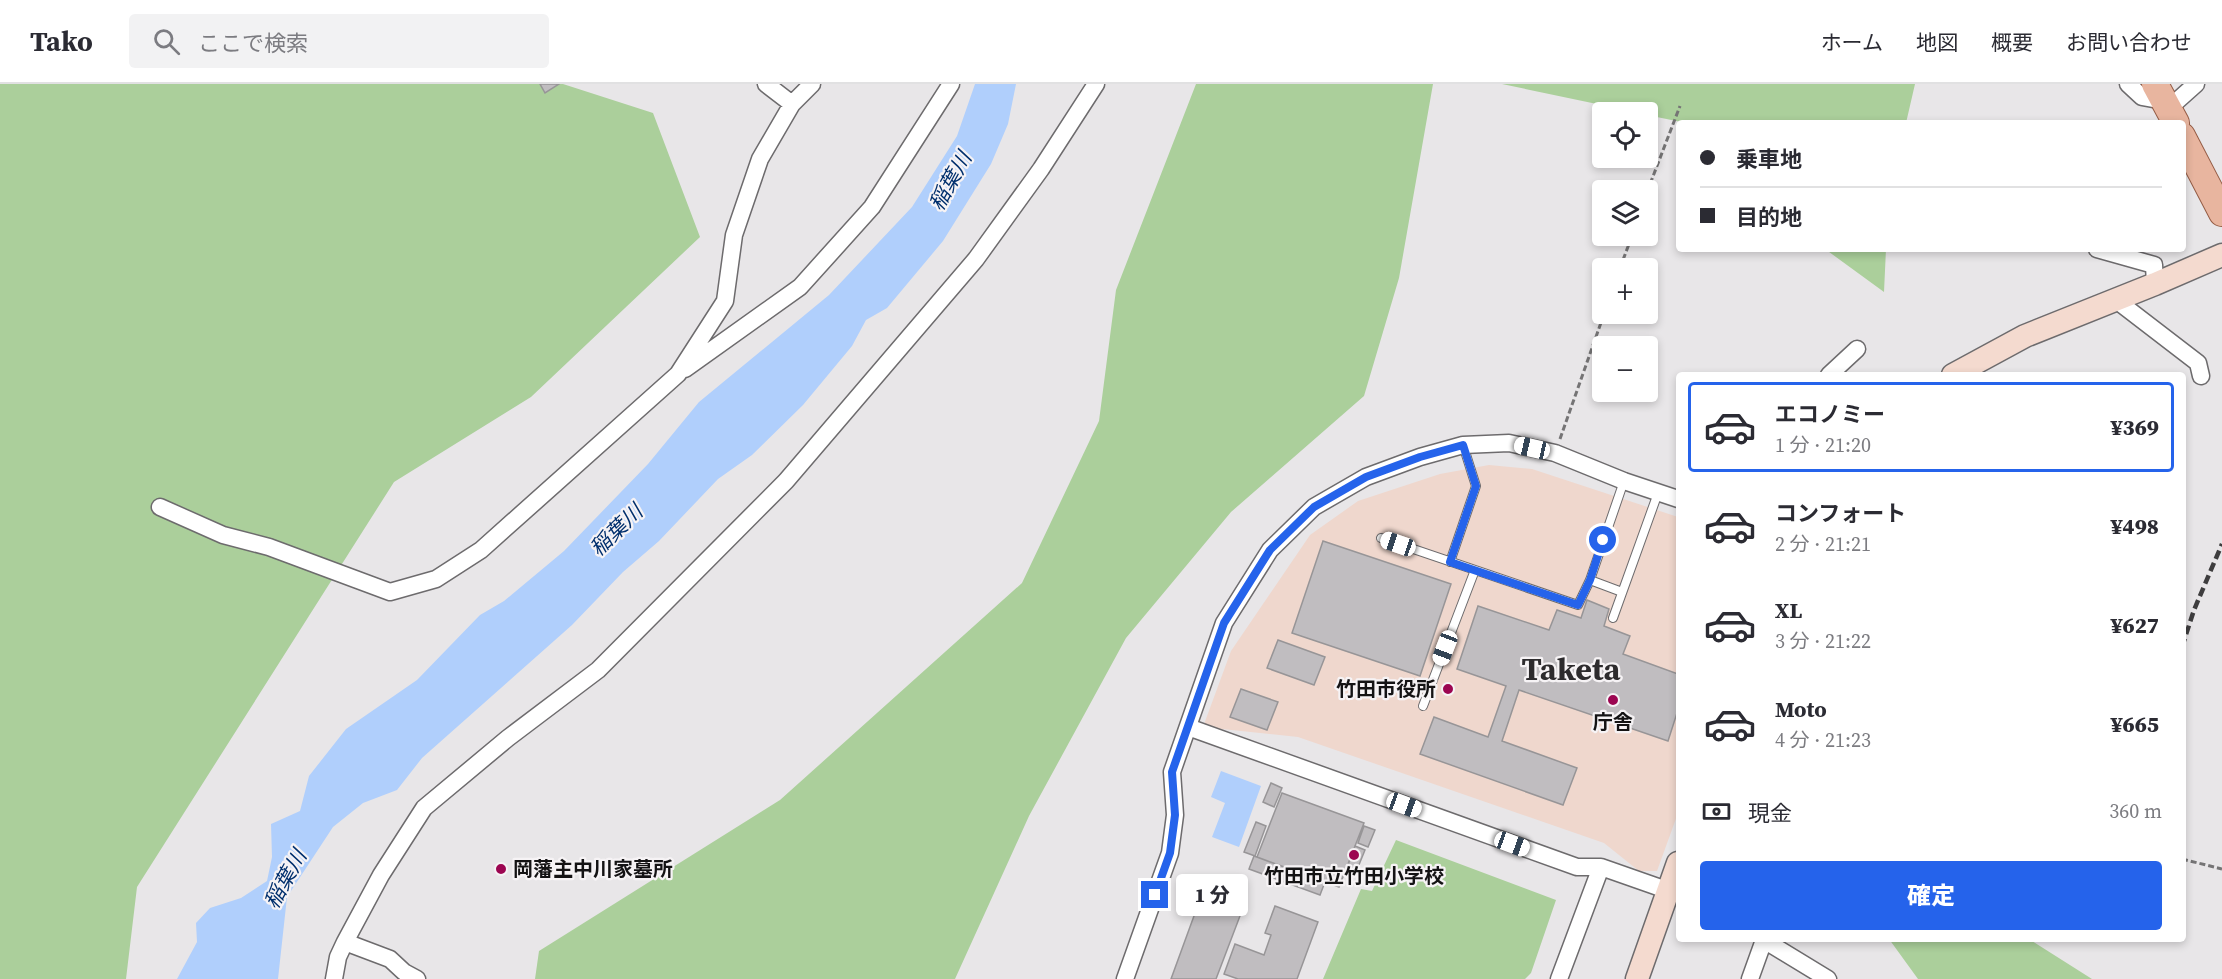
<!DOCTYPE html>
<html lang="ja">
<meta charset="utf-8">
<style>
:root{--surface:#fff;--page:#f2f2f3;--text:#2b2b33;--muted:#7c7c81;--line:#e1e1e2;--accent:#2563eb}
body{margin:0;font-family:"Source Serif 4","Noto Sans JP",serif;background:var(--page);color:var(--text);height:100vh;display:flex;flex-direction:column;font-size:22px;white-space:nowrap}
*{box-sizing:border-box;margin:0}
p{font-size:20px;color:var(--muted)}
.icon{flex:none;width:33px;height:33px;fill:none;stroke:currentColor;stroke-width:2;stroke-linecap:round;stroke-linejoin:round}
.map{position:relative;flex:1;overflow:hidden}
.sheet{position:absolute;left:1676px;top:288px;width:510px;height:570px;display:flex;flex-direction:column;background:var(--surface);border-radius:6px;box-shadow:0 3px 9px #0003}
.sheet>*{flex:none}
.hud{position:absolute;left:1676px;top:36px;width:510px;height:132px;border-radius:6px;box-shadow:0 3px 9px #0003;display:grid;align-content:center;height:132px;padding:0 24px;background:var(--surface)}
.tools{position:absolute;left:1592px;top:18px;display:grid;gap:12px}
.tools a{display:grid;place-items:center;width:66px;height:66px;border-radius:6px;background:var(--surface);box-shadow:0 3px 9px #0003;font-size:30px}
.end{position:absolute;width:27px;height:27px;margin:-14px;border:8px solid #2563eb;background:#fff;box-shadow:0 0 0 3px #fff}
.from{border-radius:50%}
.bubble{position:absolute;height:42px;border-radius:6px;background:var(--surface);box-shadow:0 3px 9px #0003;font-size:20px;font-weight:800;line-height:42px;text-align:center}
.car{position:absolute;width:18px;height:36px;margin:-18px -9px;border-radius:8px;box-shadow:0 0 4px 2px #0007;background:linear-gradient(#fff 24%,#345 0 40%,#fff 0 76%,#345 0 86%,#fff 0)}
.hud b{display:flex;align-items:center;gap:21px;height:57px;font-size:22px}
.hud b+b{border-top:2px solid var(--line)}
.hud i{width:15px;height:15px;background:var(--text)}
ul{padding:10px 0 0;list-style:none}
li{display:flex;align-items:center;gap:18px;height:90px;margin:0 12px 9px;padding:0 12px;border:3px solid transparent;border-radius:6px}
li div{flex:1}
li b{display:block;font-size:22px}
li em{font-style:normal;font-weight:800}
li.selected{border-color:var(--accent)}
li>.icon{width:54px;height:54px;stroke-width:1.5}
.pay{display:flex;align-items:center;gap:15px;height:66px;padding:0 24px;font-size:22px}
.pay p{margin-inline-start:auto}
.action{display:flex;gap:12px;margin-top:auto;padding:12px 24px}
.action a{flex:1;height:69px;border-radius:6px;background:var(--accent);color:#fff;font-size:24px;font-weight:800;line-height:69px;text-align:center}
header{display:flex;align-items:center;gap:36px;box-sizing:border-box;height:84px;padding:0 30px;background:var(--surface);border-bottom:2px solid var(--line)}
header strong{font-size:28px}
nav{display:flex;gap:33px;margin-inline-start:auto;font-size:21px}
.search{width:420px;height:54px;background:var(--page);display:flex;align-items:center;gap:15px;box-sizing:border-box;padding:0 21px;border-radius:6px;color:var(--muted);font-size:22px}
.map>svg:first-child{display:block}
.commercial{fill:#efd7cd}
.green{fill:#abcf9b}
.water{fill:#b0cffc}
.building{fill:#c0bdc0;stroke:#979597;stroke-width:1.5}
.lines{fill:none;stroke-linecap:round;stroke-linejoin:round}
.lane-casing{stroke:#6d6b6d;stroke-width:10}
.street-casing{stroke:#6d6b6d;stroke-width:19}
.secondary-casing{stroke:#6d6b6d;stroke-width:25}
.primary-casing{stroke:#945c45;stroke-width:28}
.path{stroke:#757475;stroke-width:3;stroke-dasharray:6 3;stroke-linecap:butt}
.lane{stroke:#fff;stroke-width:8}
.street{stroke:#fff;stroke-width:16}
.secondary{stroke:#f4dacf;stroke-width:22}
.primary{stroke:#e8b59f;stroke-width:26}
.rail{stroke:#3e3d3e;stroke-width:4.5;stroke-dasharray:9 4.5;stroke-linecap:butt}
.route{stroke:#2563eb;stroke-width:8}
.poi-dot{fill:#9c0551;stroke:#f6f3f5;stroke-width:2}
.labels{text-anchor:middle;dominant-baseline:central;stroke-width:4.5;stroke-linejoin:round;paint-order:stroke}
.poi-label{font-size:20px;font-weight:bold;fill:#141314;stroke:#f6f3f5}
.water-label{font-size:21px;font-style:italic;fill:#002f6d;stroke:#f6f3f5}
.town-label{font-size:32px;font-weight:bold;fill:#2d2b2d;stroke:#f6f3f5}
</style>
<header>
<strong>Tako</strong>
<div class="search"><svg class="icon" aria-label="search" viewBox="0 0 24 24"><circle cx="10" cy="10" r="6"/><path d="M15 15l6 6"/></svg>ここで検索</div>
<nav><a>ホーム</a><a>地図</a><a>概要</a><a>お問い合わせ</a></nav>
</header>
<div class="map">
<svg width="2222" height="895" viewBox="0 0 2222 895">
<rect width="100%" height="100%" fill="#e8e6e8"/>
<!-- commercial -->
<path class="commercial" d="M1489,381L1532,385L1678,433V729L1657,787H1639L1604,759L1298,653L1203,643L1231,567L1310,451L1358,417L1440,390Z"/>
<!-- green -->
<path class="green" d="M0,0H563L653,29L700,153L531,313L394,398L137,803L126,895H0Z
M1196,0H1433L1399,194L1364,312L1231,428L1126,554L1029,732L955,895H535L539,867L780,716L1022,499L1099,337L1116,206Z
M1502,0H1915L1906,39H1686L1647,31V28H1635Z
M1825,165H1886L1884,208Z
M1396,756L1556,816L1531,889L1525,895H1323L1361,805L1372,807Z
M1889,855H2029L2092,895H1918Z"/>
<!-- water -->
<path class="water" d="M975,0H1016L1008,40L991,80L943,157L887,224L866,236L852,262L803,321L752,371L718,395L659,457L623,488L572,541L422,674L397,706L363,719L333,743L287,813L278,895H177L197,858L196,839L210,824L241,814L267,797L272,773L271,740L300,727L309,692L346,645L417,596L480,531L504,517L564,467L648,380L699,318L829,211L912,123L957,52Z
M1221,687L1261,702L1239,763L1212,753L1225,719L1211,713Z"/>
<!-- building -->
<path class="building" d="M540,0H559L545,9Z
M1323,457L1451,500L1420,592L1292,549Z
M1587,516L1609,525L1604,542L1630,552L1623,570L1678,590V626L1668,657L1519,606L1502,657L1577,684L1563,721L1420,670L1434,633L1488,653L1506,602L1457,585L1478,522L1549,546L1557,526L1581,534Z
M1278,556L1325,573L1314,601L1267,584Z
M1241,605L1278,618L1267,646L1230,633Z
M1271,699L1282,704L1274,723L1263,718Z
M1282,709L1364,739L1339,803L1257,773Z
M1256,738L1266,742L1255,772L1244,768Z
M1364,742L1375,746L1368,763L1358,759Z
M1355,762L1365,766L1354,793L1345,789Z
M1254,772L1325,798L1320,811L1249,785Z
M1202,810L1243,824L1216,895H1171Z
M1275,822L1318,838L1297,895H1238L1224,890L1235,860L1264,871L1271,851L1265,849Z"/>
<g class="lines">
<!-- lane casing -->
<g class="lane-casing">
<path id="lane" d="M1381,454L1578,521L1590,496L1624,397
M1450,478L1476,402L1463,361
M1590,496L1622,508
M1613,534L1658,409
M1423,622L1475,486"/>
</g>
<!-- street casing -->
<g class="street-casing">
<path id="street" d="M766,0L792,20L812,0
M2128,0L2142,13L2164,17
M2168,25L2196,0
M2097,165L2154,181L2155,200
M2116,216L2198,279L2201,292
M685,285L800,203L872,123L951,0
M1829,291L1857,265
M160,423L223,451L269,463L390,508L436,495L481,466L678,290L725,217L734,151L760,75L792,20
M1188,643L1577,783H1601L1678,810
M1762,855L1828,895
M345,858L390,875L404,888L417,895
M334,895L338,873L345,858L381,791L424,724L508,654L598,586L786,397L976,175L1041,85L1096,0
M1125,895L1170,769L1175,731L1172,688L1224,539L1270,466L1314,423L1366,393L1420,373L1463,361L1509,359L1555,369L1624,397L1678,415
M1559,895L1601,783
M1750,895L1764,856"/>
</g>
<!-- secondary casing -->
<g class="secondary-casing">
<path id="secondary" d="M1953,291L2025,252L2155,200L2222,171
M1637,895L1678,779"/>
</g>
<!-- primary casing -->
<g class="primary-casing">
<path id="primary" d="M2155,0L2176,39
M2182,52L2222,129"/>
</g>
<!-- path -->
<path class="path" d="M1647,108L1680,22
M1620,184L1632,152
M1560,355L1604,230
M2182,775L2222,785"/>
<!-- lane -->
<use href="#lane" class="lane"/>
<!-- street -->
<use href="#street" class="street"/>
<!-- secondary -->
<use href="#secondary" class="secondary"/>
<!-- primary -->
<use href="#primary" class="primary"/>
<!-- rail -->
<path class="rail" d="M2182,563L2194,526L2222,460
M2130,857V855"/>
</g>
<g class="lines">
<!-- route -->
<path class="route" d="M1155,811L1170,769L1175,731L1172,688L1224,539L1270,466L1314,423L1366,393L1420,373L1463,361L1476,402L1450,478L1578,521L1590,496L1603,456"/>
</g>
<!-- markers -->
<g class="poi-dot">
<circle cx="1448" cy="605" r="6"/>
<circle cx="1613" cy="616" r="6"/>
<circle cx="1354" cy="771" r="6"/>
<circle cx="501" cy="785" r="6"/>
</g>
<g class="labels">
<!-- poi labels -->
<g class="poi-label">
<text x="1436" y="605" text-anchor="end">竹田市役所</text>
<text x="1613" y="638">庁舎</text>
<text x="513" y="785" text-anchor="start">岡藩主中川家墓所</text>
<text x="1354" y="792">竹田市立竹田小学校</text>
</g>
<!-- water labels -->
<g class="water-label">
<text transform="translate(950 97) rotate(-61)">稲葉川</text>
<text transform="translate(616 446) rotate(-44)">稲葉川</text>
<text transform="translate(285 795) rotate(-61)">稲葉川</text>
</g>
<!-- town labels -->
<g class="town-label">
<text x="1571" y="585">Taketa</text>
</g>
</g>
</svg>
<div class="tools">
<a><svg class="icon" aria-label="locate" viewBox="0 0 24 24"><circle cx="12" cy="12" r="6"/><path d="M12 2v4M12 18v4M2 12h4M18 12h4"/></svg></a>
<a><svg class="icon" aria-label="layers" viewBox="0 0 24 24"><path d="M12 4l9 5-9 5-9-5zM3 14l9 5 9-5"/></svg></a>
<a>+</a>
<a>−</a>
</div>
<i class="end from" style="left:1603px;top:456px"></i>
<i class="end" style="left:1155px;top:811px"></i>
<div class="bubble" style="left:1176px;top:790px;width:72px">1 分</div>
<i class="car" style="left:1532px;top:364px;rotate:283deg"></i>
<i class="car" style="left:1398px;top:460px;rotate:289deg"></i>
<i class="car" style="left:1445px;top:564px;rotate:201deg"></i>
<i class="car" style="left:1404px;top:721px;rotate:110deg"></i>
<i class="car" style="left:1512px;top:760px;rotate:110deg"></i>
<div class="hud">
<b><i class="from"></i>乗車地</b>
<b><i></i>目的地</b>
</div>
<section class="sheet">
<ul>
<li class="selected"><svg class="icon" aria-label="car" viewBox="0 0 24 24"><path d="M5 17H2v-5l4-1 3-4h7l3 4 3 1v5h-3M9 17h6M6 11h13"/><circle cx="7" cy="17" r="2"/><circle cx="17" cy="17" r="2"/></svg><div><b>エコノミー</b><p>1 分 · 21:20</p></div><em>¥369</em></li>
<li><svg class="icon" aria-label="car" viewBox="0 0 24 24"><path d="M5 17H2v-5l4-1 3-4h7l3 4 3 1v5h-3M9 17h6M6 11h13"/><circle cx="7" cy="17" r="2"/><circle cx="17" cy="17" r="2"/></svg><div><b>コンフォート</b><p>2 分 · 21:21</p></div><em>¥498</em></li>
<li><svg class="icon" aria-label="car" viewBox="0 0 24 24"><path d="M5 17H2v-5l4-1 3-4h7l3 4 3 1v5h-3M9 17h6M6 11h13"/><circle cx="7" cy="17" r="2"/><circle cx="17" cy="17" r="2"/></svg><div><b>XL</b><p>3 分 · 21:22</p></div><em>¥627</em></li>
<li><svg class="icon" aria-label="car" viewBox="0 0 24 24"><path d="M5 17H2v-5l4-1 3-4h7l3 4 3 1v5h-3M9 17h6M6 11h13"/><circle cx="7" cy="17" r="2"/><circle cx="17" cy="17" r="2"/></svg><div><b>Moto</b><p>4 分 · 21:23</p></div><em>¥665</em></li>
</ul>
<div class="pay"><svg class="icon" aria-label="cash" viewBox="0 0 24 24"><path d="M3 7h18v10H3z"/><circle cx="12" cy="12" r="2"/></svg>現金<p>360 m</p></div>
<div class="action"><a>確定</a></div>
</section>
</div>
